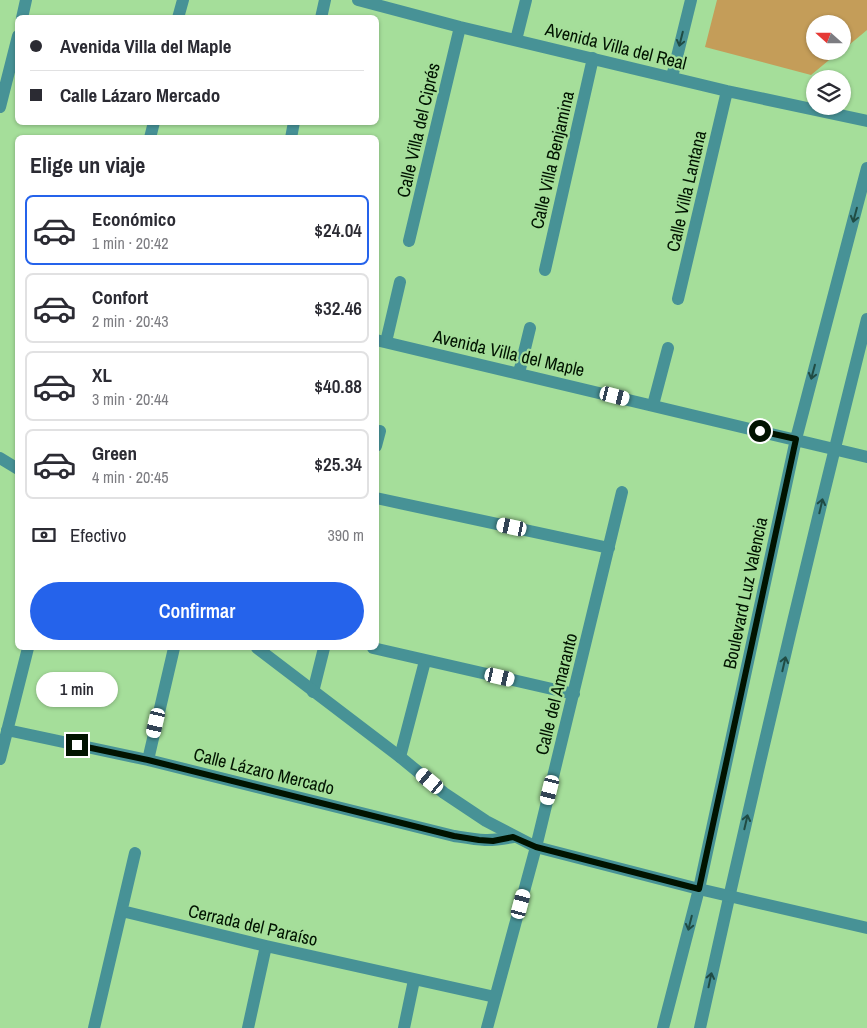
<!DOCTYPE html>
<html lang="es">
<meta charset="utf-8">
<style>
:root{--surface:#fff;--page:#f7f7f7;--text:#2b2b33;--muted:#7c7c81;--line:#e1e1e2;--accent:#2563eb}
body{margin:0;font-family:"Archivo Narrow",sans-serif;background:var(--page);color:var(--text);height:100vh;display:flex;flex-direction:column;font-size:19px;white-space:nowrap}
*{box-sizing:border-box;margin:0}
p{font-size:16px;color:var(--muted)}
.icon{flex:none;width:28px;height:28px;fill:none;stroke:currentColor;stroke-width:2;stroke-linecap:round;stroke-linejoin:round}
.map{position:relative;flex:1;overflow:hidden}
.side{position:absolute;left:15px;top:135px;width:364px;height:515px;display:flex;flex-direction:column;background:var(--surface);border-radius:8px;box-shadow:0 1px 4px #0004}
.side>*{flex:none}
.hud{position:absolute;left:15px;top:15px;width:364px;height:110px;border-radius:8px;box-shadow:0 1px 4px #0004;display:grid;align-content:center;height:110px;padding:0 15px;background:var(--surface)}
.needle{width:32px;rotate:291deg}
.fabs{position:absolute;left:806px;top:15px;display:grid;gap:10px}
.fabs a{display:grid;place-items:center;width:45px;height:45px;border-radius:50%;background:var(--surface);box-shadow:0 1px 4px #0004;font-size:25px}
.end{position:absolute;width:22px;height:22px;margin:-11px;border:6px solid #011300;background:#fff;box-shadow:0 0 0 2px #fff}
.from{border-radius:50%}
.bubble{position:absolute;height:35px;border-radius:18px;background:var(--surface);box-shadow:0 1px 4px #0004;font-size:16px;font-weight:600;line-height:35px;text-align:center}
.car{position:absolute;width:15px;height:30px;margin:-15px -8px;border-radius:6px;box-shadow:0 0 4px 1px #0007;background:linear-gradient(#fff 24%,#345 0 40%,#fff 0 76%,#345 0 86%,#fff 0)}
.hud b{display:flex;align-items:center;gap:18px;height:48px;font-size:19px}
.hud b+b{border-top:1px solid var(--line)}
.hud i{width:12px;height:12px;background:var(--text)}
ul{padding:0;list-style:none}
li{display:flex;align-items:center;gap:15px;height:70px;margin:0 10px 8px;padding:0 5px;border:2px solid var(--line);border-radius:8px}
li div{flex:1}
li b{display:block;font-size:19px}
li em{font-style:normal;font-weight:600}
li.active{border-color:var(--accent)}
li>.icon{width:45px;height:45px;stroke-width:1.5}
h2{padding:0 15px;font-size:22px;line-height:60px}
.pay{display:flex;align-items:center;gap:12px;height:55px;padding:0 15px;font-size:19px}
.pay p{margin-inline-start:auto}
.primary-button{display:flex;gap:10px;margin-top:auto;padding:10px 15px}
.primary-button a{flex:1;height:58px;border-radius:30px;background:var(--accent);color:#fff;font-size:20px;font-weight:600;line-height:58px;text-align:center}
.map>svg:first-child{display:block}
.green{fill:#c49d59}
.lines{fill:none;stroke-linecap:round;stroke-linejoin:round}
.minor{stroke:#479296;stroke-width:12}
.tertiary{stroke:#479296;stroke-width:12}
.oneway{stroke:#204c44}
.route{stroke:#011300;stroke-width:6}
.labels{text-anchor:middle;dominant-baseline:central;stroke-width:4.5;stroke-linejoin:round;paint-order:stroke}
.street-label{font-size:18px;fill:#011300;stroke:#a5de9a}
</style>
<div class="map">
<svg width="867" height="1028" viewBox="0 0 867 1028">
<rect width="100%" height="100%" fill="#a5de9a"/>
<!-- green -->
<path class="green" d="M717,0H867V30L843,50L842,24H815V51H840L811,75L705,47Z"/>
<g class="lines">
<!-- minor -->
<path class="minor" d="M358,0L460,27L727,91L867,121
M22,18L26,0
M178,18L183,0
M321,18L325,0
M516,40L526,0
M672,77L691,0
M0,107L18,36
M150,138L154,122
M291,138L294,122
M409,241L460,27
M545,270L593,58
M678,299L727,91
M376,340L867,457
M386,342L400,282
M519,373L530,328
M653,405L668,348
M376,446L380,431
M376,498L609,548
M373,648L574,694
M313,692L324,648
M7,730L148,760L454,836C479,840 488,842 513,837
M400,757L425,661
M0,759L28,648
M148,760L174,648
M122,911L266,946L495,997
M94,1028L135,853
M248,1028L266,946
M404,1028L414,980
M487,1028L536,847L622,492
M663,1028L699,889L796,439L867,168
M700,1028C752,791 808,554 867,319"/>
<!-- tertiary -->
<path class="tertiary" d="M0,458L18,469
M257,648L400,757L444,793L486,821L536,847L699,889L867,928"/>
</g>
<!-- one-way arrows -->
<defs><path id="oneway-shaft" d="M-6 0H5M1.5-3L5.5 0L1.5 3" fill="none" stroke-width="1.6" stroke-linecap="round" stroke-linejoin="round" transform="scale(1.25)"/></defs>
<g class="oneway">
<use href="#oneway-shaft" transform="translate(681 39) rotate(104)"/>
<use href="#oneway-shaft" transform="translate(855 215) rotate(105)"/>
<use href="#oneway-shaft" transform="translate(813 372) rotate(105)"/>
<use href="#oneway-shaft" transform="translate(821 506) rotate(-77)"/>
<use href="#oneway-shaft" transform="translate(784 664) rotate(-77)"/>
<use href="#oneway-shaft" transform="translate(746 822) rotate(-77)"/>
<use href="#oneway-shaft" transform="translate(690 923) rotate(104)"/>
<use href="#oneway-shaft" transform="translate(710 980) rotate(-78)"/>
</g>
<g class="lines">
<!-- route -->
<path class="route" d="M77,745L148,760L454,836L479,840L493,841L513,837L536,847L699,889L796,439L760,431"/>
</g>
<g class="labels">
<!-- street labels -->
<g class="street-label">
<text transform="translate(616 46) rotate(14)">Avenida Villa del Real</text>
<text transform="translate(418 130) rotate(-77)">Calle Villa del Ciprés</text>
<text transform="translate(552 160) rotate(-77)">Calle Villa Benjamina</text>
<text transform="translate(686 191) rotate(-77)">Calle Villa Lantana</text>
<text transform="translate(509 353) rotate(13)">Avenida Villa del Maple</text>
<text transform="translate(745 593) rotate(-78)">Boulevard Luz Valencia</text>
<text transform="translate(556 694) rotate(-76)">Calle del Amaranto</text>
<text transform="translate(264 771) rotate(14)">Calle Lázaro Mercado</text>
<text transform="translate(253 925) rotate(13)">Cerrada del Paraíso</text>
</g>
</g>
</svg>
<div class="fabs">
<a><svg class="needle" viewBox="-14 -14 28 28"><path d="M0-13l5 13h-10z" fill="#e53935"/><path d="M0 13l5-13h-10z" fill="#7c7c81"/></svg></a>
<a><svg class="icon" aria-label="layers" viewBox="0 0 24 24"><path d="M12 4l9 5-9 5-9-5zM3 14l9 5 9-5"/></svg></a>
</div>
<i class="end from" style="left:760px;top:431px"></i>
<i class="end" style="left:77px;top:745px"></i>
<div class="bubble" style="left:36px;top:672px;width:82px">1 min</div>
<i class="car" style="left:615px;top:396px;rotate:104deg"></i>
<i class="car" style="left:512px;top:527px;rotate:282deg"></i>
<i class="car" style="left:500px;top:677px;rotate:103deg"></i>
<i class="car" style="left:156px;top:723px;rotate:193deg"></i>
<i class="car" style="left:430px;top:781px;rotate:310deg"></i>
<i class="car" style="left:550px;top:790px;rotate:194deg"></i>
<i class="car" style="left:521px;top:904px;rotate:15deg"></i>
<div class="hud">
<b><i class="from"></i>Avenida Villa del Maple</b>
<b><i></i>Calle Lázaro Mercado</b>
</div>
<section class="side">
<h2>Elige un viaje</h2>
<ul>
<li class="active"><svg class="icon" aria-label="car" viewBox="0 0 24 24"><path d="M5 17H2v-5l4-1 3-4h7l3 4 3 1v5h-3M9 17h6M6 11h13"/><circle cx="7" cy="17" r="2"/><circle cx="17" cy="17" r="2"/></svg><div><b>Económico</b><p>1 min · 20:42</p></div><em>$24.04</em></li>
<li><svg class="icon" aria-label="car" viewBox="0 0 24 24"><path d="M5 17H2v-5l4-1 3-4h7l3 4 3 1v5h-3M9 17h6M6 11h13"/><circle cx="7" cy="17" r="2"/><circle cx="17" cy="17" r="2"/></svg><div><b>Confort</b><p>2 min · 20:43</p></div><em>$32.46</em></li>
<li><svg class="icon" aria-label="car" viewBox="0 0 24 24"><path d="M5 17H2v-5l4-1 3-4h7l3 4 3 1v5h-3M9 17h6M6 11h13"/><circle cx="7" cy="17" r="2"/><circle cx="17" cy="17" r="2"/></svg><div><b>XL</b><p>3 min · 20:44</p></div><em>$40.88</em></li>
<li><svg class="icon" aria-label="car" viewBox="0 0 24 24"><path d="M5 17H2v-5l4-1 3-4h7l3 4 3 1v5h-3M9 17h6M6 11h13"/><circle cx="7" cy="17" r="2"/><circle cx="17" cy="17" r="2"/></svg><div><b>Green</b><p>4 min · 20:45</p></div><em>$25.34</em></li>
</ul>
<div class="pay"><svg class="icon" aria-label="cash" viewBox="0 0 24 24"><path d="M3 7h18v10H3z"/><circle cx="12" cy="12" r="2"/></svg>Efectivo<p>390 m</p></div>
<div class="primary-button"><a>Confirmar</a></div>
</section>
</div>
